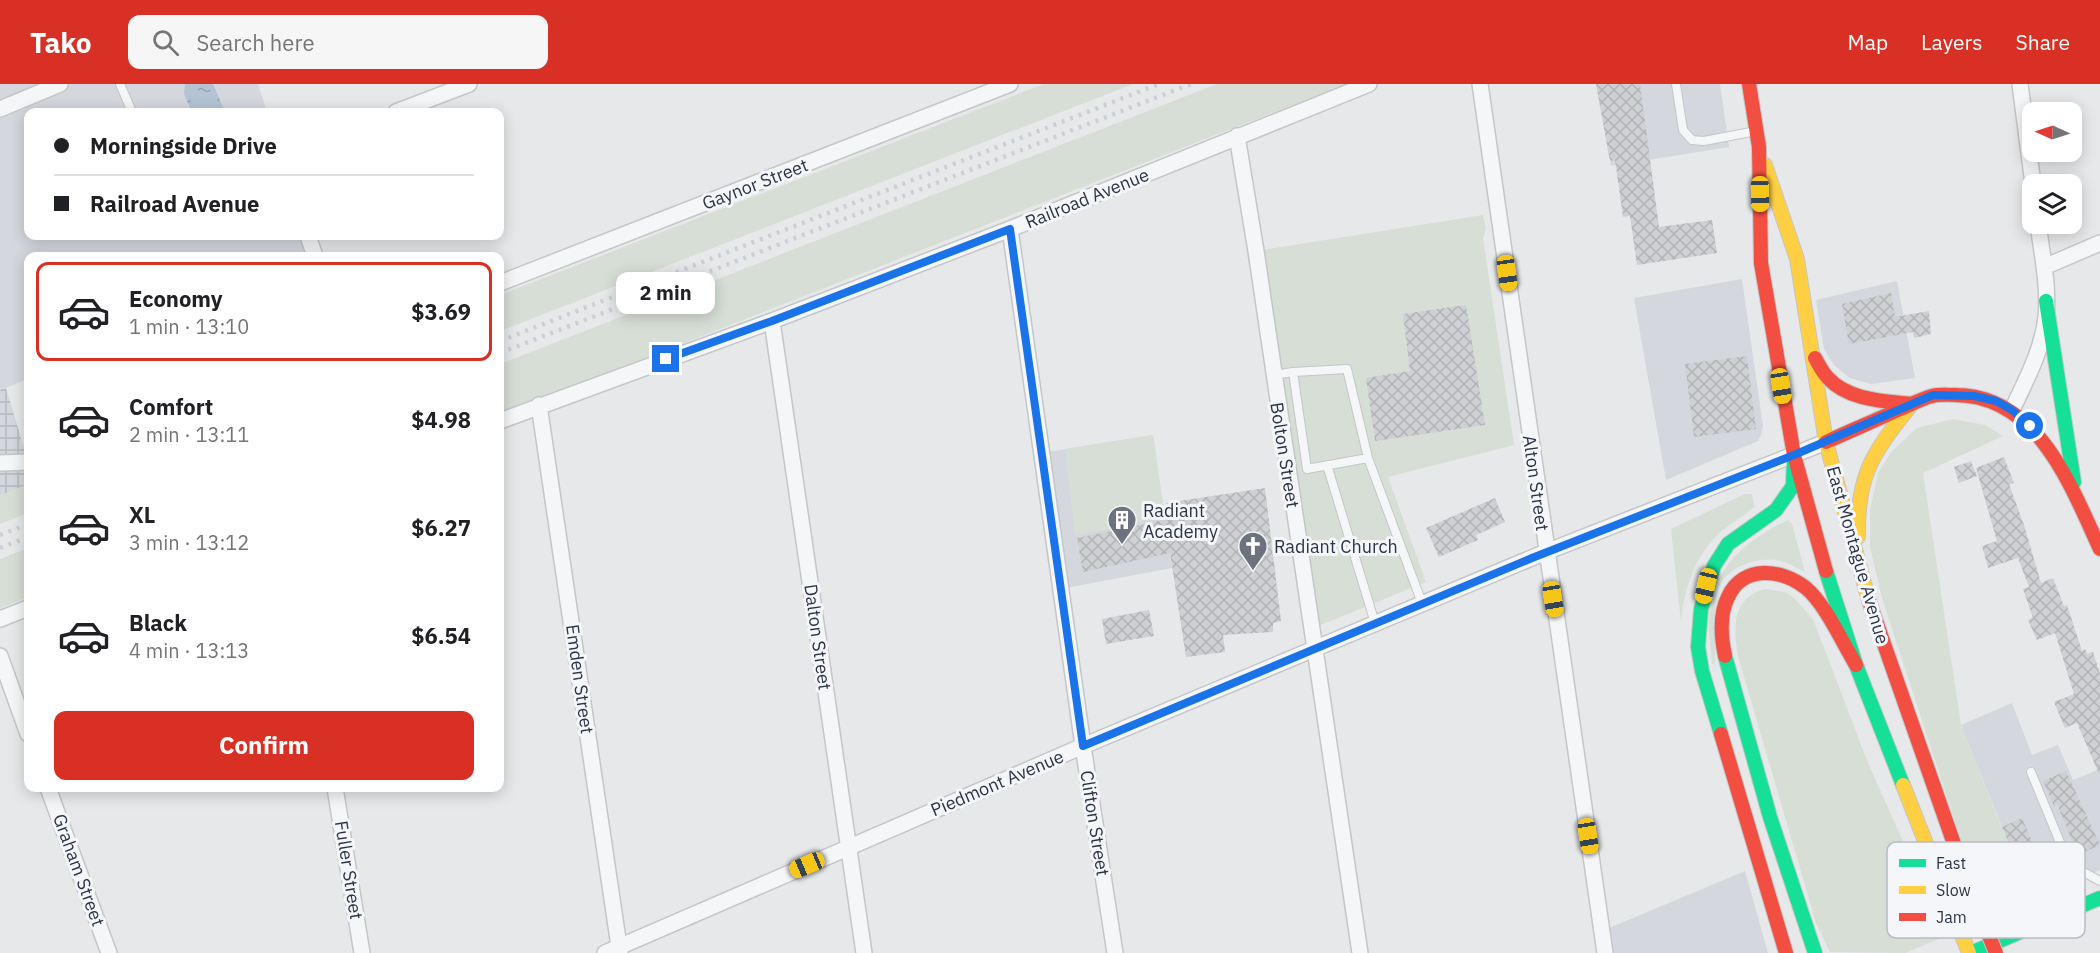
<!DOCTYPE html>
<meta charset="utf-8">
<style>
:root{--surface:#fff;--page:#f6f6f6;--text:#202124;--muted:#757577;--line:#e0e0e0;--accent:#d93025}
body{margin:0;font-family:"IBM Plex Sans",sans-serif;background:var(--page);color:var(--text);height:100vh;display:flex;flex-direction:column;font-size:22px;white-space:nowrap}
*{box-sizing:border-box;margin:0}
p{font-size:20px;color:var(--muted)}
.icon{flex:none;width:33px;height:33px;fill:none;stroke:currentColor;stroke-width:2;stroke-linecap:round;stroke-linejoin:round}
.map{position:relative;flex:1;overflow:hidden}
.sheet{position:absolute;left:24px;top:168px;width:480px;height:540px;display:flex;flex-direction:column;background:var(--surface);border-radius:12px;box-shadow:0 3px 15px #0003}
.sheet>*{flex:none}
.hud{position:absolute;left:24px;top:24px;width:480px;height:132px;border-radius:12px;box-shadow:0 3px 15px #0003;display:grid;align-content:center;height:132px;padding:0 30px;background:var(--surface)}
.needle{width:39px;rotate:273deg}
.fabs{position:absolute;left:2022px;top:18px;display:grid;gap:12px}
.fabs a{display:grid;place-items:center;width:60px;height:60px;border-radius:12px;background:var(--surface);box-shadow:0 3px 15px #0003;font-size:30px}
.end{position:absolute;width:27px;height:27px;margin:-14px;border:8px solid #1a73e8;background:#fff;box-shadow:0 0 0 3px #fff}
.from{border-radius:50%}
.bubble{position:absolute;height:42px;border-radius:12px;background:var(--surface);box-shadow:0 3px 15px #0003;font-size:20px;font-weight:700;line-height:42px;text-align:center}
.car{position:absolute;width:18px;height:36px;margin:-18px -9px;border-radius:8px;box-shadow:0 0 4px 2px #0007;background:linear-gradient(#f5c518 24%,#345 0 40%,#f5c518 0 76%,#345 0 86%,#f5c518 0)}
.hud b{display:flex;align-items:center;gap:21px;height:57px;font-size:22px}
.hud b+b{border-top:2px solid var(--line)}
.hud i{width:15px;height:15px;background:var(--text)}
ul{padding:10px 0 0;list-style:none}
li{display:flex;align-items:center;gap:18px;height:99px;margin:0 12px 9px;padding:0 18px;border:3px solid transparent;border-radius:12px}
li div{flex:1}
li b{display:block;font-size:22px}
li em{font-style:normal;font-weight:700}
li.selected{border-color:var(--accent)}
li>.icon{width:54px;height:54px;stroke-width:1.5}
.button{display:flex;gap:12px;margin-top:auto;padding:12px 30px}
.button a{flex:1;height:69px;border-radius:12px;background:var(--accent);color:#fff;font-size:24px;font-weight:700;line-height:69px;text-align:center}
header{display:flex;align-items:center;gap:36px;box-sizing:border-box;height:84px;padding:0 30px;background:var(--accent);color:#fff}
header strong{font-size:28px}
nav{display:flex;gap:33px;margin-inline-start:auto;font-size:21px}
.search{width:420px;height:54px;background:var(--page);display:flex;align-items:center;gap:15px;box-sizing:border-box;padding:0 21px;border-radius:12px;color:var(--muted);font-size:22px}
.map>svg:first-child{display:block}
.built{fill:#d4d7dd}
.industrial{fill:url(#industrial-grid)}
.green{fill:#d6ded6}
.water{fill:url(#water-ripples)}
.building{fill:url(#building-cross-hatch)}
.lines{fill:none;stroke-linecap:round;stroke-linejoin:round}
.lane-casing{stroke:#c4c6c8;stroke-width:10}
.street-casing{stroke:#c4c6c8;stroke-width:18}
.fast-casing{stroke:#c4c6c8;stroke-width:16}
.slow-casing{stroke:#c4c6c8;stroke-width:16}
.jam-casing{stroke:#c4c6c8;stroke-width:16}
.lane{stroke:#f5f6f7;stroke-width:8}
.street{stroke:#f5f6f7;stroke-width:15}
.fast{stroke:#16e098;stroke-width:14}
.slow{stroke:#ffcf43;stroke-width:14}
.jam{stroke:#f24e42;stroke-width:14}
.rail{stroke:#cecfd2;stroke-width:4.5;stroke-dasharray:3 6;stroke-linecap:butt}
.jam-bridge-casing{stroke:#c4c6c8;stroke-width:16;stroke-linecap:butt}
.jam-bridge{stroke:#f24e42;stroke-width:14}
.route{stroke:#1a73e8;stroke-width:8}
.labels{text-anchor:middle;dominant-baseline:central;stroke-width:6;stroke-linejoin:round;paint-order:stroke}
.street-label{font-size:18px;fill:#2b3445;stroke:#f4f6f9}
.poi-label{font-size:18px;fill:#2b3445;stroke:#f4f6f9;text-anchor:start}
.key{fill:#f4f6f9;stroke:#b8bcc3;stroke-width:1.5}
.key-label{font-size:16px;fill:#2b3445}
</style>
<header>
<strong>Tako</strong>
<div class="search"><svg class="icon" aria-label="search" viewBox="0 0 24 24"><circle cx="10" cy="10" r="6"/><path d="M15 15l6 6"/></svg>Search here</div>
<nav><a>Map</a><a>Layers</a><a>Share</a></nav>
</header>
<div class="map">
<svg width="2100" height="869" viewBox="0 0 2100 869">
<defs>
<pattern id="industrial-grid" width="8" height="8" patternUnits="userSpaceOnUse" patternTransform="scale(1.5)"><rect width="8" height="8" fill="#d4d7dd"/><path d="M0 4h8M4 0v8" fill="none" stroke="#b6b9bf"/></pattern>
<pattern id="water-ripples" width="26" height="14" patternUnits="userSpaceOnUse" patternTransform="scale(1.5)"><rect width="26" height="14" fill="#b4c4d5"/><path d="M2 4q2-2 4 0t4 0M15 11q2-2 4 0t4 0" fill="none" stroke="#93a0af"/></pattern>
<pattern id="building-cross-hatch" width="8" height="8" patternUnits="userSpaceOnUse" patternTransform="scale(1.5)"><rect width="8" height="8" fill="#ced0d3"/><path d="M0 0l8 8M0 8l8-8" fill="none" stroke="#b1b3b6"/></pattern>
</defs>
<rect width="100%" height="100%" fill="#e6e8ea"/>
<!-- built -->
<path class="built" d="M0,0H258L267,28H28V152H308L315,172H28V295L0,306Z
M1596,0H1720L1729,63L1611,82Z
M1742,195L1763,342L1761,351L1758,357L1666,396L1634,214Z
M1897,197L1915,294L1871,300L1850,294L1834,281L1824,265L1816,216Z
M1153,351L1172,484L1060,505L1041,369Z
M2012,619L2032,671L2058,661L2073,696L2100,685V786L2031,815L1961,641Z
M1745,787L1768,869H1605L1602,847Z"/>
<!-- industrial -->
<path class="industrial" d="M6,304L28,377V400L0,412V306Z"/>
<!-- green -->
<path class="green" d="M1044,0H1133L500,247V211Z
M1217,0H1346L500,331V280Z
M1483,131L1486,145L1483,154L1514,361L1388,393L1426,498L1311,545L1256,167Z
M1953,335L1985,341L2003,352L1923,389L1961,641L2030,815L1990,832L1972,789L1882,514L1870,463V426L1878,389L1891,368L1917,344Z
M1153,351L1165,433L1075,452L1065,365Z
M28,400V429L0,440V412Z
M1745,410H1752L1754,423C1744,432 1733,438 1723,446C1696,468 1684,504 1681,538L1671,445Z
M1788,436L1792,440L1805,488C1796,484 1786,477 1776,476C1753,473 1721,486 1717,510C1713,532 1716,558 1715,580H1712C1711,566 1708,552 1709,538C1710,485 1744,458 1788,436Z
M28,464V513L0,524V475Z
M1765,505L1785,508L1793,513L1813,535L1868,679L1926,809L1943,853L1905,869L1830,868L1816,839L1738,572C1733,543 1732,514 1765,505Z"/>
<!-- water -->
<path class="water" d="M185,0H213L225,28H192L184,10Z"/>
<!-- building -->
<path class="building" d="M1596,0H1640L1659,143L1712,136L1717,169L1637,181L1630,132L1623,133L1615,76L1610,77Z
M1891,209L1895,233L1929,227L1931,250L1914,254L1913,248L1849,260L1842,220Z
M1466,221L1485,341L1375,357L1366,294L1410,287L1403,230Z
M1747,272L1756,345L1694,353L1685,280Z
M2004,373L2014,399L2009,400L2024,441L2041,499L2053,494L2064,522L2067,521L2082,567L2085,565L2087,570L2093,568L2100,590V692L2077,639L2065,644L2054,618L2074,610L2055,549L2037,556L2028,536L2033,534L2023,505L2029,503L2018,474L1988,484L1982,462L1997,457L1976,384Z
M1971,377L1977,392L1959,399L1954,383Z
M1265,404L1281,537L1273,539V548L1223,551L1225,568L1186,573L1170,469L1083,488L1077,454L1169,435L1166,419Z
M1495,414L1505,438L1476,451L1478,456L1439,473L1426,444Z
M1149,526L1154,552L1106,560L1102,535Z
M2066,687L2100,761L2078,771L2057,720L2054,722L2043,697Z
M2022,734L2044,786L2023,795L2002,743Z"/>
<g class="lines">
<!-- lane casing -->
<g class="lane-casing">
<path id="lane" d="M120,0L132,28
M1676,0L1683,46L1692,56L1704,57L1756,47
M1293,288L1347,285L1368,374
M1274,291L1293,288L1307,385L1368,374L1422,519
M1327,381L1375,539
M2031,688L2069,780
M2060,826L2069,780L2100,797"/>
</g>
<!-- street casing -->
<g class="street-casing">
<path id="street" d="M1480,0L1605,869
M2020,0L2033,100
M0,25L60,0
M396,28L469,0
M1237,52L1256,167L1360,869
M1010,145L1083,662L1115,869
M308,152L315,172
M2044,183L2100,159
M500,199L1010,0
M772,237L864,869
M539,321L620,869
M2012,326C2026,296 2042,267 2046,233C2049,203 2042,170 2038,140
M500,337L772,237L1010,145L1369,0
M0,379L28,378
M0,535L28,524
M0,572L28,650
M48,704L109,869
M335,704L362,869
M605,869L1083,662L1314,565L1546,468L1826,358"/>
</g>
<!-- fast casing -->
<g class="fast-casing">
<path id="fast" d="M2046,217L2074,398
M1826,487L1856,581L1903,701
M1725,572L1770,733L1815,869
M1721,650L1702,587L1698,563L1701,525L1714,482L1728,460L1776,426L1793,402L1794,371
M1971,869L2100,814"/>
</g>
<!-- slow casing -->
<g class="slow-casing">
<path id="slow" d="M1765,81L1797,175L1826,358L1869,517
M1858,453C1857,394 1871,370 1908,325
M1903,701L1969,869"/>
</g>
<!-- jam casing -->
<g class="jam-casing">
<path id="jam" d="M1749,0L1759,63L1761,179L1794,371L1826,487
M1815,274C1819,281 1822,288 1828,294C1848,316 1883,317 1911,320
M1826,358C1850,347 1874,337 1898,326C1909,322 1920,315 1932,312C1939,310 1947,311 1955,311C2038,311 2071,402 2100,465
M1869,517L1967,797
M1725,572C1721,553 1719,531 1728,513C1743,480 1782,485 1806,504C1826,521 1842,558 1856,581
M1721,650L1786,869"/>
</g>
<!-- lane -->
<use href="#lane" class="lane"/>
<!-- street -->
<use href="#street" class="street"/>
<!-- fast -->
<use href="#fast" class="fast"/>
<!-- slow -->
<use href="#slow" class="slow"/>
<!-- jam -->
<use href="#jam" class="jam"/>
<!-- rail -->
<path class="rail" d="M500,257L1159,0
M500,269L1191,0
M0,451L28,440
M0,464L28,453"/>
<!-- jam-bridge casing -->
<g class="jam-bridge-casing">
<path id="jam-bridge" d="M1967,797L1996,869"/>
</g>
<!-- jam-bridge -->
<use href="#jam-bridge" class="jam-bridge"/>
</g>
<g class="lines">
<!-- route -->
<path class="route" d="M666,275L772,237L1010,145L1083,662L1532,474L1794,371L1933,311L1974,312L1996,317L2012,326L2030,342"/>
</g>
<!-- icons -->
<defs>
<g id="building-pin" transform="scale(1.5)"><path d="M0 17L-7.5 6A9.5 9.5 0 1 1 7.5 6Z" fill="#6c737f" stroke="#f4f6f9"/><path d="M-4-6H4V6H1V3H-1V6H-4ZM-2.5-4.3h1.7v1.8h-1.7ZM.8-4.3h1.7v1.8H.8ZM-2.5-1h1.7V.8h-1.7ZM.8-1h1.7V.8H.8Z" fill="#fff"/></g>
<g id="church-pin" transform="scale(1.5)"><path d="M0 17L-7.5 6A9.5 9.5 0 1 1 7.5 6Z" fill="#6c737f" stroke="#f4f6f9"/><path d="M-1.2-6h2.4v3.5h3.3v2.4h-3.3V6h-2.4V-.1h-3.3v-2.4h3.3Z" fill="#fff"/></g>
</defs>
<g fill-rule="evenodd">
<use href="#building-pin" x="1122" y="436"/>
<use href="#church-pin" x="1253" y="462"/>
</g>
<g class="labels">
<!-- street labels -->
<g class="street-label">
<text transform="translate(755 100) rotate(-21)">Gaynor Street</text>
<text transform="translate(1087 114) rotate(-22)">Railroad Avenue</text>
<text transform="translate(1285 371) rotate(81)">Bolton Street</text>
<text transform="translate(1536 399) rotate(82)">Alton Street</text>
<text transform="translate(1858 471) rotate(74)">East Montague Avenue</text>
<text transform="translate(818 553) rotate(82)">Dalton Street</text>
<text transform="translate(580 595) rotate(82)">Emden Street</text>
<text transform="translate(997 699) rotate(-23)">Piedmont Avenue</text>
<text transform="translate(1095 739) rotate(81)">Clifton Street</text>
<text transform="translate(79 786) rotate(70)">Graham Street</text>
<text transform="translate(349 786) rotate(81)">Fuller Street</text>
</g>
<!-- poi labels -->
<g class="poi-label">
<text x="1143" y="426">Radiant<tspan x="1143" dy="21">Academy</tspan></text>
<text x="1274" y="462">Radiant Church</text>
</g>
</g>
<!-- legend -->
<rect x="1887" y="758" width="198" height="96" rx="9" class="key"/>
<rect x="1899" y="775" width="27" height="8" fill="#16e098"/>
<rect x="1899" y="802" width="27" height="8" fill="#ffcf43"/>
<rect x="1899" y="829" width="27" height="8" fill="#f24e42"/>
<g class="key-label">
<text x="1936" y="785">Fast</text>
<text x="1936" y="812">Slow</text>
<text x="1936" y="839">Jam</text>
</g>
</svg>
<div class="fabs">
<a><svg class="needle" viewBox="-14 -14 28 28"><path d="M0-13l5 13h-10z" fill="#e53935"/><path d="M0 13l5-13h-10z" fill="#757577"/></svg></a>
<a><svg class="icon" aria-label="layers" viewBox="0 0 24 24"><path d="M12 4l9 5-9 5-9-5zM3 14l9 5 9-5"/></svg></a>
</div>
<i class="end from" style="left:2030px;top:342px"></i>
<i class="end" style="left:666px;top:275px"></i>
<div class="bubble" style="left:616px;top:188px;width:99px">2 min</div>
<i class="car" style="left:1760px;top:110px;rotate:179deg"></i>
<i class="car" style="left:1507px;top:189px;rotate:172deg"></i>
<i class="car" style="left:1781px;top:302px;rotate:171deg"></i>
<i class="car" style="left:1706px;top:502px;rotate:193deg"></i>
<i class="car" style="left:1553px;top:515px;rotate:171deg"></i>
<i class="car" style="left:1588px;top:752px;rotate:171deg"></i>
<i class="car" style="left:807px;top:781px;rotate:247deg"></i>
<div class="hud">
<b><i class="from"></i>Morningside Drive</b>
<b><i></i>Railroad Avenue</b>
</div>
<section class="sheet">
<ul>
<li class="selected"><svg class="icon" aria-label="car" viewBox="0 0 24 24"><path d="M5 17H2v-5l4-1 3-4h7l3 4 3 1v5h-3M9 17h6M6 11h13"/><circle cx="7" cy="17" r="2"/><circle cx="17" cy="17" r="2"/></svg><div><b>Economy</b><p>1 min · 13:10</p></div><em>$3.69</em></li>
<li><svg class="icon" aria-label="car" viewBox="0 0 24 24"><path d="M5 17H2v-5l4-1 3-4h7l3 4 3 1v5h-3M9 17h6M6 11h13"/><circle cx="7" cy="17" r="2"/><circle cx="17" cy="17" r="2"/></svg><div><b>Comfort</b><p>2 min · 13:11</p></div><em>$4.98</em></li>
<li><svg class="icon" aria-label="car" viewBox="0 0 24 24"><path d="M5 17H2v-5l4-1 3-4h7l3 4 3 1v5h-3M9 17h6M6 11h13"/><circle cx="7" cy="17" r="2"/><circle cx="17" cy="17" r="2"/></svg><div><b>XL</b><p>3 min · 13:12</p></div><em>$6.27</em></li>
<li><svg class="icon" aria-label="car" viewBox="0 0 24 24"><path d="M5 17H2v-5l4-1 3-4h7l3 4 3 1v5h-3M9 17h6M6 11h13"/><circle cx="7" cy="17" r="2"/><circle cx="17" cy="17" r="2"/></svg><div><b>Black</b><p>4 min · 13:13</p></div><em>$6.54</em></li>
</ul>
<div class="button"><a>Confirm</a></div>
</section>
</div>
